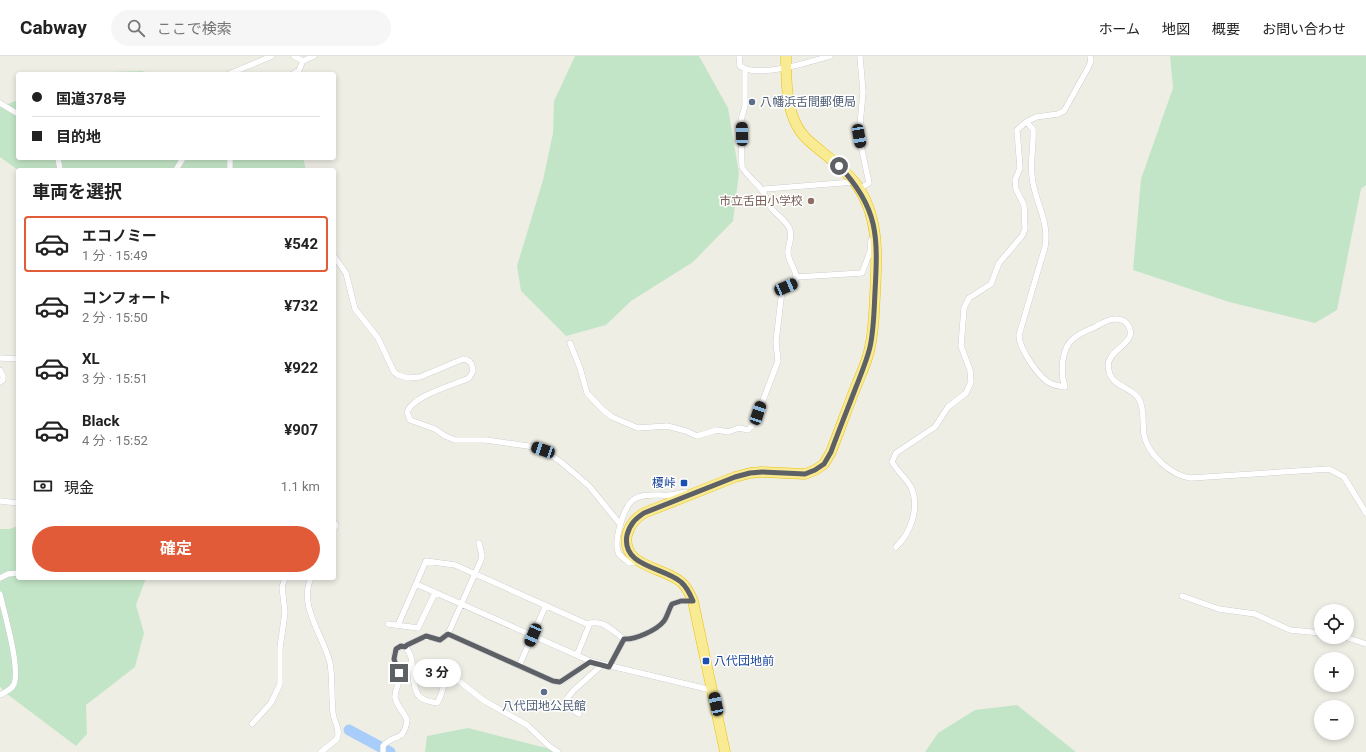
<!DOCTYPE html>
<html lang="ja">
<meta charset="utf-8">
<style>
:root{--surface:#fff;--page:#f6f6f6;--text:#222;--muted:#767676;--line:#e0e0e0;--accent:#e25b38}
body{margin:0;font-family:Roboto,"Noto Sans JP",sans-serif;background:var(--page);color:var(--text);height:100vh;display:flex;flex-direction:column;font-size:15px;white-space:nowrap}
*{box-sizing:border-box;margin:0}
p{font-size:13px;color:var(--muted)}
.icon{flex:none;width:22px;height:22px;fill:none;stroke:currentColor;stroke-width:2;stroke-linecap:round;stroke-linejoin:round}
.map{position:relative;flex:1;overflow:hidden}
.details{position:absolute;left:16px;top:112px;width:320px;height:412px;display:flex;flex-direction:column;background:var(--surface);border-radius:4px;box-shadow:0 2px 6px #0003}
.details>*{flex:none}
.hud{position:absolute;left:16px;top:16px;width:320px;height:88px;border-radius:4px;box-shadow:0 2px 6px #0003;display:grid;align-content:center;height:88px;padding:0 16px;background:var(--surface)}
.tools{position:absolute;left:1314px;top:548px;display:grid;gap:8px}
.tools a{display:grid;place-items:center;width:40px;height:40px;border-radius:50%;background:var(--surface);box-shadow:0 2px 6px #0003;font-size:20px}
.end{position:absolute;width:18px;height:18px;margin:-9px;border:5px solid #5d6065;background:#fff;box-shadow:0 0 0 2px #fff}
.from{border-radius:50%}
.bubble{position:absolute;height:28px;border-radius:14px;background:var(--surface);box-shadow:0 2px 6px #0003;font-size:13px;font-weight:700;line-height:28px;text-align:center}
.car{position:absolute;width:12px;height:24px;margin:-12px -6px;border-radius:5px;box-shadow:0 0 3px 1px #0007;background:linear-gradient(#222 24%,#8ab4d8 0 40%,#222 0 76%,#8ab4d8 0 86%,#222 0)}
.hud b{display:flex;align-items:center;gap:14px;height:38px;font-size:15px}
.hud b+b{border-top:1px solid var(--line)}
.hud i{width:10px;height:10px;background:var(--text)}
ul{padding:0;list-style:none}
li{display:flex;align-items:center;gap:12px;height:56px;margin:0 8px 6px;padding:0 8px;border:2px solid transparent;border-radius:4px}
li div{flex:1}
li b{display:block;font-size:15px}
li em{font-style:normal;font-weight:700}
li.active{border-color:var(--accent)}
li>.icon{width:36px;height:36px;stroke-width:1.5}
h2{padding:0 16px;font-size:18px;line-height:48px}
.pay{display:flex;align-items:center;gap:10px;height:44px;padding:0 16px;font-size:15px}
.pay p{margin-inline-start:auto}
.cta{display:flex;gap:8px;margin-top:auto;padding:8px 16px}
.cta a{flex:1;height:46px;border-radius:24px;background:var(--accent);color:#fff;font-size:16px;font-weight:700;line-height:46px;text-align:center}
header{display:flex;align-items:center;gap:24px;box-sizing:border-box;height:56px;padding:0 20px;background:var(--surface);border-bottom:1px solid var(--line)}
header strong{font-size:19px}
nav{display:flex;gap:22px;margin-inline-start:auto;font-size:14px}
.search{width:280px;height:36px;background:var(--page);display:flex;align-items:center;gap:10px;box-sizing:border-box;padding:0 14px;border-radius:22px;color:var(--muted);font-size:15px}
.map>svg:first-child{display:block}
.green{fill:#c3e5c7}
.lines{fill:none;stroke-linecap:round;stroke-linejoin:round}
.river{stroke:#a9cdfb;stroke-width:11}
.street-casing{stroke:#b8babf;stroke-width:6}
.highway-casing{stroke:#ebc00a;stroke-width:11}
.street{stroke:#fff;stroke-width:5.5}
.highway{stroke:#f9eb93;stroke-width:10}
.route{stroke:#5d6065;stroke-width:5}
.service-dot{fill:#5c6f8a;stroke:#fff;stroke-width:1.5}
.education-dot{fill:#8d6e63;stroke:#fff;stroke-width:1.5}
.transit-dot{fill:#1a4fb4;stroke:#fff;stroke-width:1.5}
.labels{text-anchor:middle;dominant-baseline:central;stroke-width:3;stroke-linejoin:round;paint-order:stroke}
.service-label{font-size:12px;fill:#4e5e75;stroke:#fff;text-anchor:start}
.education-label{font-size:12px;fill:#785e54;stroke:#fff;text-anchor:end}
.transit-label{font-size:12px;fill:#164399;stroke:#fff;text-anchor:end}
</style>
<header>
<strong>Cabway</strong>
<div class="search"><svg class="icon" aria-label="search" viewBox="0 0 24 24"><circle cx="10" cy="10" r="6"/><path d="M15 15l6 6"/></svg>ここで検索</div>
<nav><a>ホーム</a><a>地図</a><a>概要</a><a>お問い合わせ</a></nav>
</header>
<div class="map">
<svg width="1366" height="696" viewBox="0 0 1366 696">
<rect width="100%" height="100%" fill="#efeee5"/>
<!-- green -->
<path class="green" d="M575,0H699L728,52L739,117L733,165L693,206L631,245L606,269L566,280L521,235L517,210L543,124L553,77L554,45Z
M1170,0H1366V129L1361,133L1337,254L1315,267L1229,246L1133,214L1141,123L1173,32Z
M141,15L156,18H79L82,17Z
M18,44V102H303L306,114H18L0,101V51Z
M18,470V522H146L136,549L144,577L135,611L86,649L87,678L76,690L7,638L0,631V473H9Z
M1017,649L1076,696H925L938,677L975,654Z
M468,672L562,696H425L427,680Z"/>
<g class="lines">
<!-- river -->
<path class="river" d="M349,674L390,696"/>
<!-- street casing -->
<g class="street-casing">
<path id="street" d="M294,0L303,5
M739,0L740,10C757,23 810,6 830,0
M229,18L272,0
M293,18L299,14L303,5L314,0
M0,47L18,58
M1026,66L1036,61L1058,58L1064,55L1088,12L1091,5L1090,0
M58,102L60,114
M176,114L183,102
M230,114V102
M859,133L869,127L859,80L863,36L860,0
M762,135L765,133L854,126
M334,200L346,217L355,253L378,282L394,316L398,319L408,322L420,321L463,303C471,304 472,308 473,315L469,322C452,330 414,339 407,356L410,364L435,373L445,380L455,384H486L535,391L543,394L561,406L589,430L620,468
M797,221L862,217L870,196L871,184
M570,287L580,312L587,337L603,354L612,361L638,372L667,370L686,375L697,380L717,374L728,376L739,372L748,374L754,368L778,305L776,286L782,234L795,227C799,215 790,210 788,198C787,190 793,183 790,174C787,165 778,160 772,153C768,147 766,140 762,134C756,126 747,120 742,111L741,64L745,50V14
M0,302L18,303
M0,314L3,320V324L0,326
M0,445L18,447
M334,466L336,469L334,473
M896,491C911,477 920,451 911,431C906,422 897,415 892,406L896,397L935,371L948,351L966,337L971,326L970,314L961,290L964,252L969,242L991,228L999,207L1022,180L1025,173L1024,149L1016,133L1015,124L1020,112L1017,74L1026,66L1033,73C1034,89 1030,104 1032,120C1034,145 1050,165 1045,191L1019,279C1019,292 1039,323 1052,328C1056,330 1061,330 1065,331C1060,317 1061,292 1074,282C1080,277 1088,274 1095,271C1101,268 1108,263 1115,263C1120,263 1125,264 1128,269C1138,285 1115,291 1110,303C1108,306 1108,311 1109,315C1112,331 1132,331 1139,343C1145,353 1142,368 1144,379C1148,399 1172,420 1191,422L1329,413L1344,421L1366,457
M638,505L629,507C625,503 619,500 618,496C614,484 624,447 636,442C646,437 659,440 670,439C675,439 680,437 685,436L687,439
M0,522L8,518L18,517
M311,522C298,551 324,580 330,607C333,623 331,640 333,657C334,666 341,674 337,683L321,696
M416,528L590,605L707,633H712
M0,538C4,556 22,617 13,630C10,634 4,637 0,639
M1182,540L1219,553L1255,558L1290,574L1321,577
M388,568L418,572L435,537
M398,569L426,505L455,509L587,568C604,563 611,574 624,583
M448,578L553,625L561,626L590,605
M1345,581L1366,588
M405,591L407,589L426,580L440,584L448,578L481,504L482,499L479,487
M577,599L590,567
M519,610L546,549
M609,611L624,583C635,584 657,574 664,565C667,561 669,553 672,548L681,545H693
M579,658L566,649L568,641L574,634L602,609
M252,668L271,647L280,628V592L285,556L282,531L285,522
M383,696V690C394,677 404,687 407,664C404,656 397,650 395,642C394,635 400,628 399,621C399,609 387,599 401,590C419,594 408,627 419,640C424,645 431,646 437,647C443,639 442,630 447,622L454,621L483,644L527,669L549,690L558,696"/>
</g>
<!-- highway casing -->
<g class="highway-casing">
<path id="highway" d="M725,696L693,545C690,538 687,531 681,526C664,511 621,511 627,479C630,468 635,463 644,457L735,421L750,417L762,416L805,418L815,414L824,408L831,396C840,373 848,350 857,328C862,316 868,303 870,291C874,274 874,256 875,239C877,201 880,161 856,128C843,111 825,99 809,85C786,65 786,29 786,0"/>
</g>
<!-- street -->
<use href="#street" class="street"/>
<!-- highway -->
<use href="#highway" class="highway"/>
</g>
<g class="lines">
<!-- route -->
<path class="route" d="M399,617L394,603L396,593L401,590L405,591L407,589L426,580L440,584L448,578L553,625L560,626L590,606L609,611L624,583C635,584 657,574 664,565C667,561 669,553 672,548L681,545H693C690,538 687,531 681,526C664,511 621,511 627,479C630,468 635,463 644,457L735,421L750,417L762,416L805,418L815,414L824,408L831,396C839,374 848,352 856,331C861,318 867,304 870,291C874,273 874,254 875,236C878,181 879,152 839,110"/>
</g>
<!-- markers -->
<g class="service-dot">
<circle cx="752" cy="46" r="4"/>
<circle cx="544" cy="636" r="4"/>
</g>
<circle class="education-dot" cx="811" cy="145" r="4"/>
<g class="transit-dot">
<rect x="680" y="423" width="8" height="8" rx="2"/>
<rect x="702" y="601" width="8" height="8" rx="2"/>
</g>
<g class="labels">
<!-- service labels -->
<g class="service-label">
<text x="760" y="46">八幡浜舌間郵便局</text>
<text x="544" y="650" text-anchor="middle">八代団地公民館</text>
</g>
<!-- education labels -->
<g class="education-label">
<text x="803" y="145">市立舌田小学校</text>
</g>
<!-- transit labels -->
<g class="transit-label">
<text x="676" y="427">榎峠</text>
<text x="714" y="605" text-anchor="start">八代団地前</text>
</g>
</g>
</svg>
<div class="tools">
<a><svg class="icon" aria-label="locate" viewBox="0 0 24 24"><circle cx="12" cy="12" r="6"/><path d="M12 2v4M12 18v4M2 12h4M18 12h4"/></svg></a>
<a>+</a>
<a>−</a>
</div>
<i class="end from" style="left:839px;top:110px"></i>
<i class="end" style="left:399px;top:617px"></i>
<div class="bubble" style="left:413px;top:603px;width:48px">3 分</div>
<i class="car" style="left:742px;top:78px;rotate:359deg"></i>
<i class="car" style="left:859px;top:80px;rotate:170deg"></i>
<i class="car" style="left:786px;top:231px;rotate:67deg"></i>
<i class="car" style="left:758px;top:357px;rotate:18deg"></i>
<i class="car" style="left:543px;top:394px;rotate:289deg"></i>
<i class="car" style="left:533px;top:579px;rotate:203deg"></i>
<i class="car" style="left:716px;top:648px;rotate:348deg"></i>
<div class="hud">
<b><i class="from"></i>国道378号</b>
<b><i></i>目的地</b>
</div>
<section class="details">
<h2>車両を選択</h2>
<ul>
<li class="active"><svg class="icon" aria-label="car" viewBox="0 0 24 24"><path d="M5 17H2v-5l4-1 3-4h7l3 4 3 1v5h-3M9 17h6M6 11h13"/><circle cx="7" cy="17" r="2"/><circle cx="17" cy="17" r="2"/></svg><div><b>エコノミー</b><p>1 分 · 15:49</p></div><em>¥542</em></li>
<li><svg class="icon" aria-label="car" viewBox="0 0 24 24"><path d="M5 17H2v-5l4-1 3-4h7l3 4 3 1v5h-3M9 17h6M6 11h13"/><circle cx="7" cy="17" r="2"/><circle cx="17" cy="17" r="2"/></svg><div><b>コンフォート</b><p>2 分 · 15:50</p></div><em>¥732</em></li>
<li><svg class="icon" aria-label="car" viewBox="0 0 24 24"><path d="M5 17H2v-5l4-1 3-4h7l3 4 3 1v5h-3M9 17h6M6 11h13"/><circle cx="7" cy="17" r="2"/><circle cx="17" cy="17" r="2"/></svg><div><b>XL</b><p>3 分 · 15:51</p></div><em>¥922</em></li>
<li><svg class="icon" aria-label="car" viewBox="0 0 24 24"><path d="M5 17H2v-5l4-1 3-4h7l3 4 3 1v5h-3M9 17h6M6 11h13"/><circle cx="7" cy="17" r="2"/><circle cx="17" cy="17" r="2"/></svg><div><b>Black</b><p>4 分 · 15:52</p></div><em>¥907</em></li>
</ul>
<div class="pay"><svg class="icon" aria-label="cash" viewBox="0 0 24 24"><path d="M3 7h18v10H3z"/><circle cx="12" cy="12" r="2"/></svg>現金<p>1.1 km</p></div>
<div class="cta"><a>確定</a></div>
</section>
</div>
